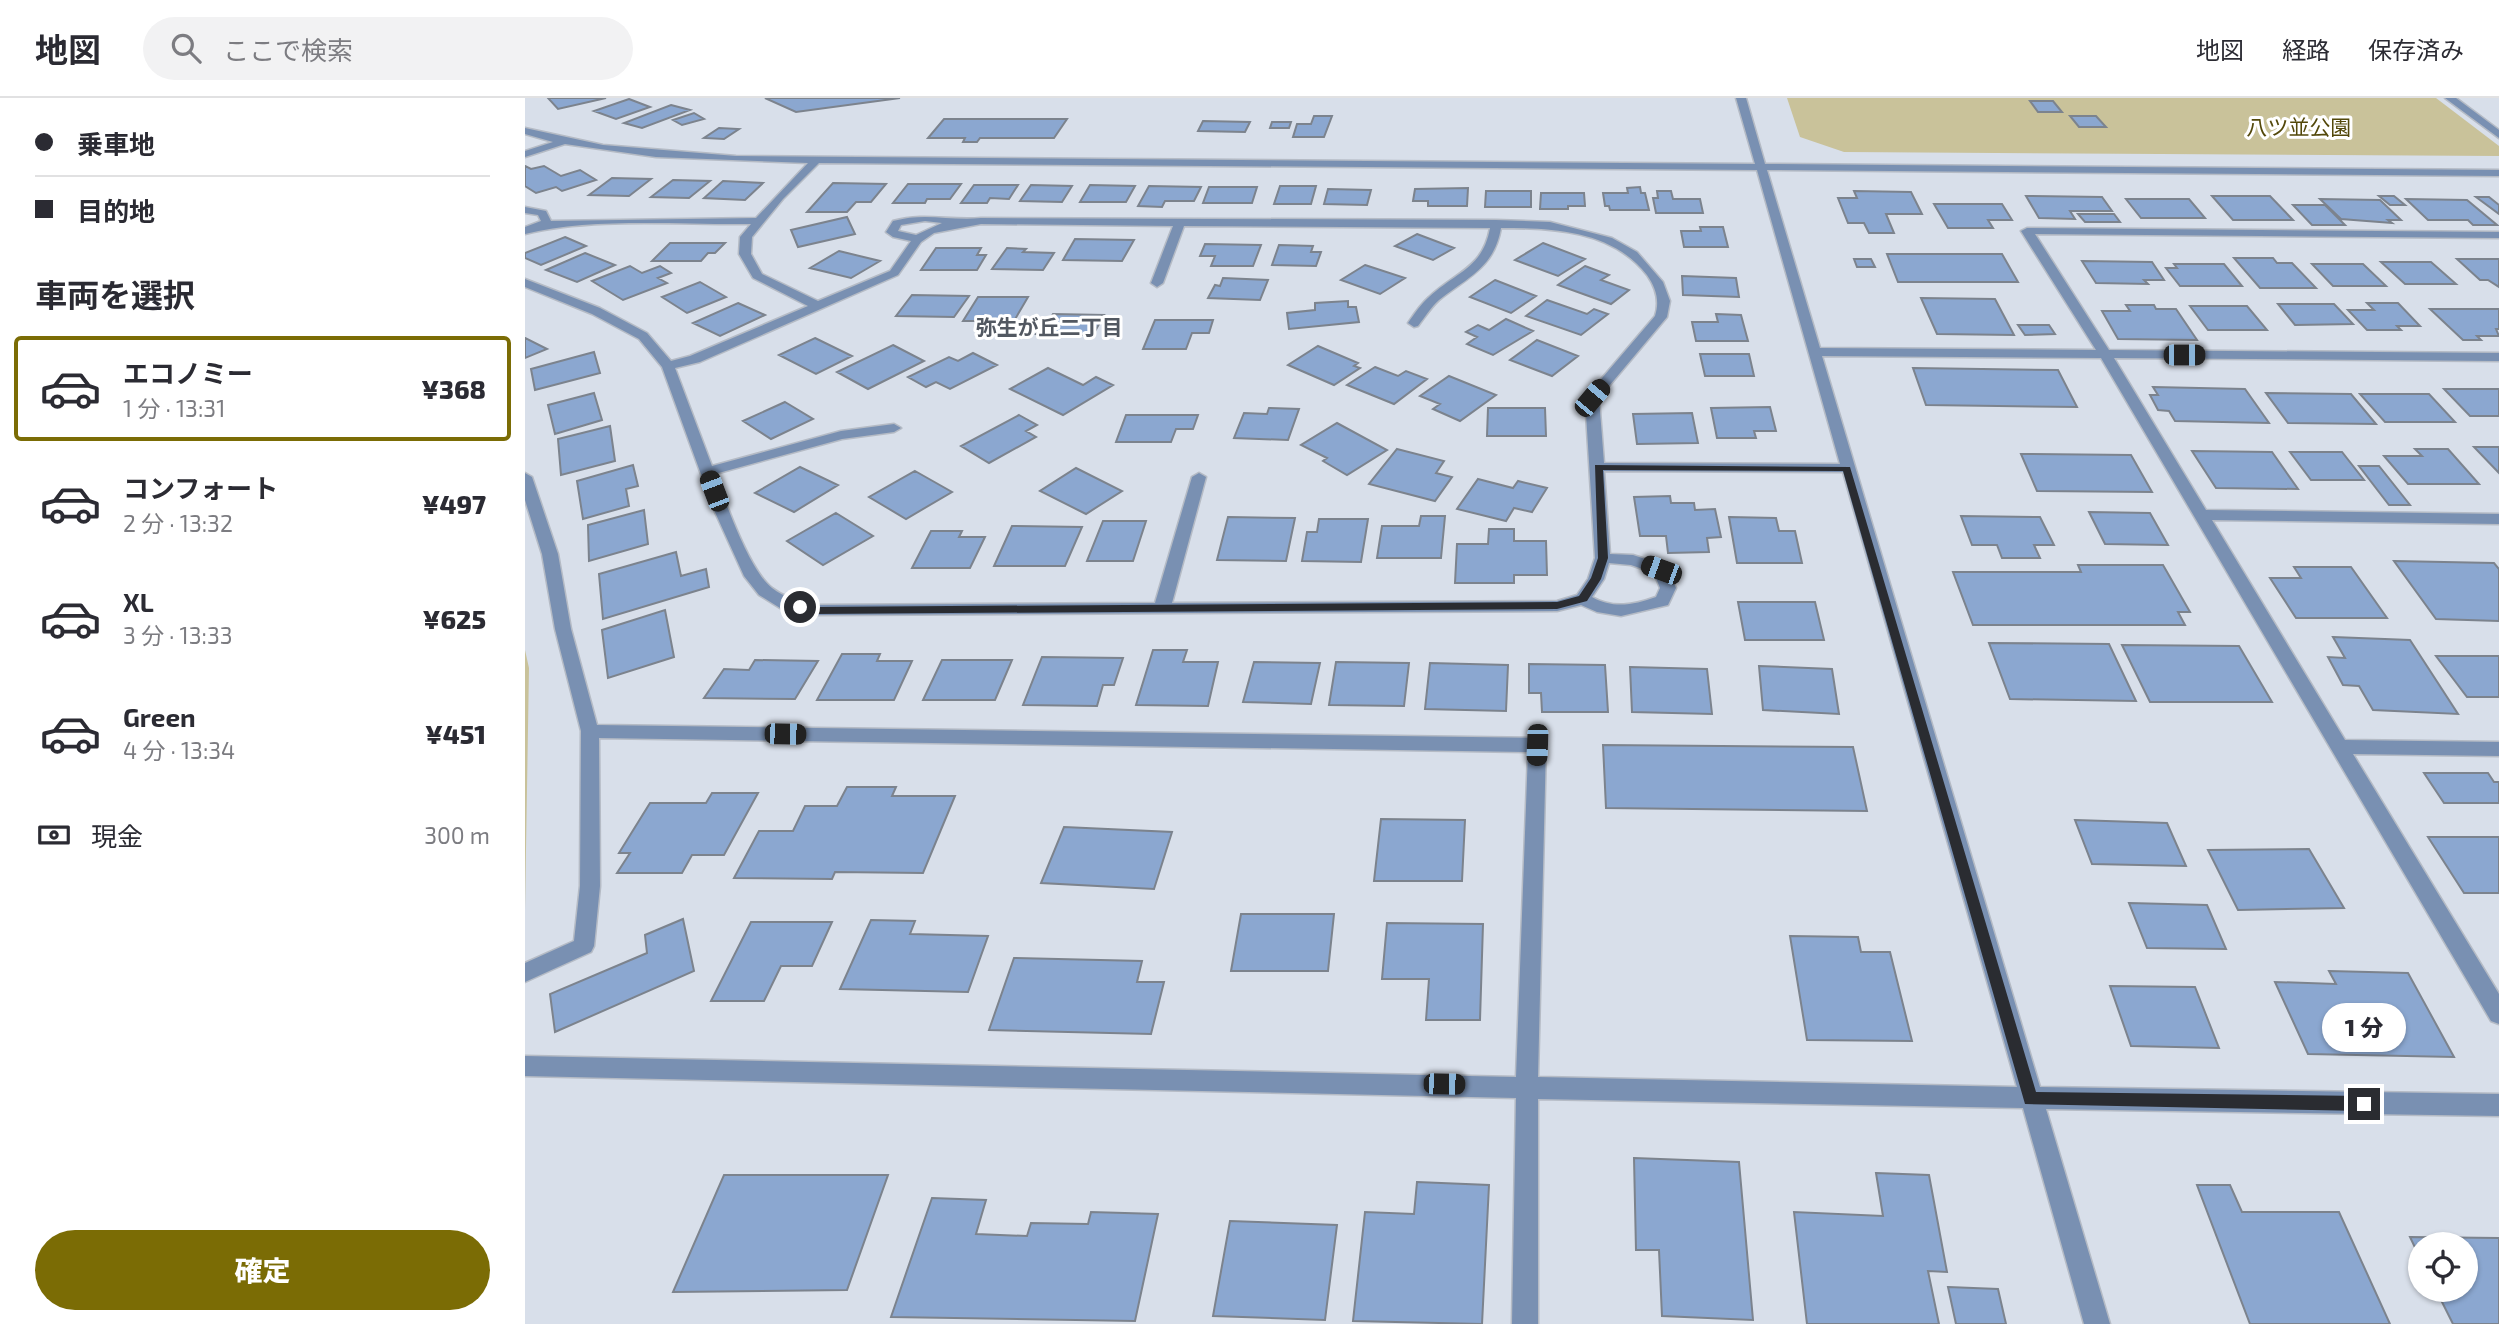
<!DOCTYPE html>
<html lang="ja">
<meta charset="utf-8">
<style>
:root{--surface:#fff;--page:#f2f2f3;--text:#2b2b33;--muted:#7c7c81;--line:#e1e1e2;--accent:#7b6c05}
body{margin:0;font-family:"Exo 2","Noto Sans JP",sans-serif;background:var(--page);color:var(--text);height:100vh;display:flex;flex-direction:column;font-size:26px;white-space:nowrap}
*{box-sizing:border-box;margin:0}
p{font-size:23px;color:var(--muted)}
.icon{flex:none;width:38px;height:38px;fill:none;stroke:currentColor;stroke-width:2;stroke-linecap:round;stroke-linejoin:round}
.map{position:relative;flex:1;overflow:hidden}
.side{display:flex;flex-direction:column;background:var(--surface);width:525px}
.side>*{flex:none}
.guide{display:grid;align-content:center;height:154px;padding:0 35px;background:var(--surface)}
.tools{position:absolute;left:1883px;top:1134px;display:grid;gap:14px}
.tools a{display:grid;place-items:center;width:70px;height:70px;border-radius:50%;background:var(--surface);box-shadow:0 2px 5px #0004;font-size:35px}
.end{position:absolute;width:32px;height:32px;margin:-16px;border:9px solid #2a2c31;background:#fff;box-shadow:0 0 0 4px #fff}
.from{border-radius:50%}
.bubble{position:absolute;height:49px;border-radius:24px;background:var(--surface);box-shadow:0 2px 5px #0004;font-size:23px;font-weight:800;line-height:49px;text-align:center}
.car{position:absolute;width:21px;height:42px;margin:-21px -10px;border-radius:9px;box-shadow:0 0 5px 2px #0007;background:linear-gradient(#222 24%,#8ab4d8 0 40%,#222 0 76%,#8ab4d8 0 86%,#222 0)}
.guide b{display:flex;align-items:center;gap:24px;height:66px;font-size:26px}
.guide b+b{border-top:2px solid var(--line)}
.guide i{width:18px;height:18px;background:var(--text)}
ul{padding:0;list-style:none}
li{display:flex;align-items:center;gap:21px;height:105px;margin:0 14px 10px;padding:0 21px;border:4px solid transparent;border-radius:7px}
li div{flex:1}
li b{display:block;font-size:26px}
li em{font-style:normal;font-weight:800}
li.on{border-color:var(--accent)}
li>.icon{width:63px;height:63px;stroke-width:1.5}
h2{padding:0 35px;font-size:32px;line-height:84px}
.pay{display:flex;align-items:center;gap:18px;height:77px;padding:0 35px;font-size:26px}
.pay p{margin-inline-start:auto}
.cta{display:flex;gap:14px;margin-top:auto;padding:14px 35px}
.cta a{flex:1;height:80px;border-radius:42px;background:var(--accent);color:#fff;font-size:28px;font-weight:800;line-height:80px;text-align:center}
header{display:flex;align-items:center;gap:42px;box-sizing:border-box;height:98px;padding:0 35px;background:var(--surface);border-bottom:2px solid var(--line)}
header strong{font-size:33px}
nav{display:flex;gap:38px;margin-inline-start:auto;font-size:24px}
.search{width:490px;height:63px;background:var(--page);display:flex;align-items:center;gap:18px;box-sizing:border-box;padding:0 24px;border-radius:38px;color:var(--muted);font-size:26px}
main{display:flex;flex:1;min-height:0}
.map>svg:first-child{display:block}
.green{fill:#c9c29a}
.building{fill:#8ba7d0;stroke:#7c838d;stroke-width:2}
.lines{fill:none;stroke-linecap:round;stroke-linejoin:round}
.minor-casing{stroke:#b5bbc5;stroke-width:3}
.minor{fill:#7990b2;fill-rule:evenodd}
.route{fill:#2a2c31}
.labels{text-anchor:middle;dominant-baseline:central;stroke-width:6;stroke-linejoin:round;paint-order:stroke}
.far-park-label{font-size:21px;fill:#53480a;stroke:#fff}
.far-neighbourhood-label{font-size:21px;font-weight:bold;fill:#525861;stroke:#fff}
</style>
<header>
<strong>地図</strong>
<div class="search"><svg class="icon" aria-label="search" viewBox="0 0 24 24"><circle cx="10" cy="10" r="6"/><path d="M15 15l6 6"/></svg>ここで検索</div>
<nav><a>地図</a><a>経路</a><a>保存済み</a></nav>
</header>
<main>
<section class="side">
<div class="guide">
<b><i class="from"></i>乗車地</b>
<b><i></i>目的地</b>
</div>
<h2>車両を選択</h2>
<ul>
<li class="on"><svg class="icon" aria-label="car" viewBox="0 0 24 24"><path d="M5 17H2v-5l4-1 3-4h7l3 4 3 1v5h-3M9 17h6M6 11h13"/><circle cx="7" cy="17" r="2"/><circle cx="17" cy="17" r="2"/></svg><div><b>エコノミー</b><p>1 分 · 13:31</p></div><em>¥368</em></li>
<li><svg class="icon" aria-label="car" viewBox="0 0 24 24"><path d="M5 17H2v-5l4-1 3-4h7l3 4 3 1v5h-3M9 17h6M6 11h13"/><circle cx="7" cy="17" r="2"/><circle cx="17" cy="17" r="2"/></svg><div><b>コンフォート</b><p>2 分 · 13:32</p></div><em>¥497</em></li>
<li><svg class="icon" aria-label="car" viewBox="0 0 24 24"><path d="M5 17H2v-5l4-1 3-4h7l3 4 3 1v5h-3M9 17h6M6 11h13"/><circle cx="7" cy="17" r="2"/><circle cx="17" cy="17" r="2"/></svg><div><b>XL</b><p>3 分 · 13:33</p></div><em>¥625</em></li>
<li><svg class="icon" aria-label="car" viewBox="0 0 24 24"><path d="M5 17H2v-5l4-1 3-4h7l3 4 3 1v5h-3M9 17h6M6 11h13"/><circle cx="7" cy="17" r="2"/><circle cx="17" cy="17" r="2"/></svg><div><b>Green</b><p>4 分 · 13:34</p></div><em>¥451</em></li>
</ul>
<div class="pay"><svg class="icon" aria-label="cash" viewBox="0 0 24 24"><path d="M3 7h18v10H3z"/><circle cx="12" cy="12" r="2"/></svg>現金<p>300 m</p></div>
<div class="cta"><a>確定</a></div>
</section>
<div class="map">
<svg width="1974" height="1226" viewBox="0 0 1974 1226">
<rect width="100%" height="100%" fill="#d8dfea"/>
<!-- green -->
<path class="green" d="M1262,0H1911L1974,48V58L1319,54L1275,39Z
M0,552L4,570L0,812Z"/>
<!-- building -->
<path class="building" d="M23,0H81L33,11Z
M240,0H375L271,14Z
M104,1L125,9L91,21L69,13Z
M1505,3H1528L1537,14H1513Z
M146,7L165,12L117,30L99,25Z
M169,15L179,21L157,27L148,22Z
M789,18H807L799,39H768L772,26H786Z
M1545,18H1571L1581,29H1554Z
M419,21H542L529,40H455L452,44H438L440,40H403Z
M678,23L725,24L720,34L673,33Z
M747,24H766L764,30H745Z
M194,30L214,31L199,41L179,40Z
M0,68L6,71L19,68L36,78L55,72L71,82L37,93L31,89L11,95L0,88Z
M87,80L126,81L104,98L64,97Z
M148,82L185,83L164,100L126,99Z
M198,83L238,85L220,102L179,100Z
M308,85L361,86L346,104H331L322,114H282Z
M383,86H436L425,101H402L400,105H368Z
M449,87H493L484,101L465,100L462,105H436Z
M506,87L547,88L537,104L495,103Z
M565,87L610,88L601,104H555Z
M624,88L676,89L669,103H640L637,109L613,108Z
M755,88H791L786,106H749Z
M684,89H732L727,105H678Z
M1115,89L1116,95H1120L1124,112H1085L1084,108H1080L1078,95H1103L1102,90Z
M943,90L942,108H903V103H888L890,91Z
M803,91L846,92L842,107L799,106Z
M961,93H1006V109H960Z
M1132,93H1146L1148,101H1175L1178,115H1131L1128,100H1133Z
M1329,93L1386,94L1397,116H1361L1369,135H1344L1339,125H1323L1313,100H1332Z
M1016,95H1059L1060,108H1043V111H1015Z
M1501,98L1577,99L1587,113H1545L1550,121L1514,120Z
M1687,98H1745L1768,122H1708Z
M1854,98H1869L1880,107H1865Z
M1951,99H1964L1974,107V116Z
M1601,101H1664L1680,120H1616Z
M1795,101L1855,102L1876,122H1863L1867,125L1816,121Z
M1881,101L1942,102L1972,127H1948L1943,122H1903Z
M1409,106H1477L1487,122H1463L1468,130H1423Z
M1768,107H1800L1820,127H1787Z
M1553,116H1589L1595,124H1560Z
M322,119L330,136L273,149L266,132Z
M1175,129H1198L1203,149H1159L1156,133H1176Z
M892,136L929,150L908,162L870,148Z
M40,139L61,148L16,167L0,160V155Z
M550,141L609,142L597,163L538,162Z
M145,145H200L190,155H183L176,163H127Z
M1018,145L1060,161L1033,178L990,162Z
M680,146L736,147L728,168H686L690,158H675Z
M754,147L788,148L786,154H796L791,168L747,167Z
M411,150H456L452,157H461L452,172H396Z
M482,150L501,151L498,154L529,155L518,172L467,171Z
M314,153L355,163L326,180L285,170Z
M60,155L90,167L52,184L21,172Z
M1362,156H1477L1493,184H1373Z
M1709,160H1748L1752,165H1767L1791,190H1735Z
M1329,161H1346L1350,169H1332Z
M1932,161H1974V189L1963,182H1955Z
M1557,163L1627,164L1639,182H1619L1623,186L1571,185Z
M1856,164H1906L1931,186H1880Z
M1649,166H1699L1717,188H1655L1641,170H1652Z
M1787,166H1838L1861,188H1808Z
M840,167L880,180L855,196L816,182Z
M105,168L117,175L135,168L146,175L133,180L142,185L98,202L67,183Z
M1060,168L1084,177L1076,182L1104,192L1086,206L1033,187Z
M1157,178L1211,180L1214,199L1158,197Z
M698,180L743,182L735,202L683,200L690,187L695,188Z
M970,182L1011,198L986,215L945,199Z
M175,184L201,199L162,215L137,199Z
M387,197L444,198L429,219L371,218Z
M453,199H503L489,223H438Z
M1396,200L1470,201L1489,237L1412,236Z
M1022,202L1062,216L1069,211L1083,216L1056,237L1001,218Z
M823,203V209H831L834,224L764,231L762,215L790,212V205Z
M213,205L240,217L195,238L168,225Z
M1842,205H1873L1895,228H1872L1876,232H1842L1823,212H1849Z
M1753,206H1809L1828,226L1770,227Z
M1601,207H1629L1631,211H1651L1672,242L1593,241L1577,213H1605Z
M1665,208H1722L1742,232H1683Z
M1905,211H1974V231H1971L1974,238H1952L1956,242H1938Z
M528,216L579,217L568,237L511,236L520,220H526Z
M1191,216L1216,217L1223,243H1171L1167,224H1193Z
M981,221L1008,233L968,257L942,246L952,239L941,234L953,227L964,232Z
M630,222H688L684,235H667L661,251H618Z
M1493,227H1524L1530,236L1500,237Z
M0,240L22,251L0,260Z
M290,240L327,258L291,276L254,257Z
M1012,242L1053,258L1027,278L985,262Z
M368,247L399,263L343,291L312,274Z
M793,248L833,265L829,268L835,270L809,287L763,267Z
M69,254L75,275L10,292L6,271Z
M448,255L472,267L425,291L411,284L401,289L383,279L424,259L433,263Z
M1175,256H1224L1229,278H1180Z
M850,269L873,278L881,273L902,281L869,306L822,287Z
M523,270L558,287L571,279L588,287L538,317L485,291Z
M1388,270L1533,272L1552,309L1401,307Z
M924,278L971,297L935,323L908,311L915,306L895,298Z
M1628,289L1720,291L1744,325L1650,323L1644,313L1633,312L1625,297H1633Z
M1919,291H1974V318H1945Z
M69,295L77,322L30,336L23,307Z
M1741,295L1826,296L1851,326L1763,325Z
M1835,296H1904L1930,324H1860Z
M260,304L288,321L246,341L218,323Z
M1245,309L1251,333H1229L1231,340H1192L1186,310Z
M744,310L774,311L763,342L709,340L719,315L742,316Z
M963,310H1020L1021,338H962Z
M1167,315L1173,345L1112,346L1108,316Z
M494,317L512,327L501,333L511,339L464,365L436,348Z
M601,317H673L668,331H651L646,344H591Z
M812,325L862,352L822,377L798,363L802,360L776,347Z
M85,328L90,363L36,377L33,341Z
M1949,349H1974V375Z
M872,351L919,363L911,375L927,379L910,403L844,386Z
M1890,351H1923L1954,386H1883L1859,358H1897Z
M1667,353L1747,354L1773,391L1691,390Z
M1765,354H1817L1839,382H1786Z
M1496,356L1606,357L1627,394L1512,393Z
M108,367L113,388L101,391L104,408L58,421L52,383Z
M1834,368H1854L1885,407H1864Z
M275,369L313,387L269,414L230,395Z
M551,370L597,393L561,416L515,393Z
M390,373L427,394L381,421L344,399Z
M953,381L988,390L993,383L1022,390L1007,414L989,410L981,423L932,411Z
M1145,398L1146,405H1169L1170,412L1190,411L1196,439L1182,440L1184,454L1143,455L1141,438H1115L1109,399Z
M119,412L123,446L64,463L63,427Z
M1564,414L1625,415L1643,447L1580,446Z
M311,415L348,438L298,467L262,443Z
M896,418H920L916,460H852L857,428H894Z
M1436,418L1515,419L1529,447H1509L1515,460H1477L1472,447H1447Z
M703,419L770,420L761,463L692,462Z
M1204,419L1251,420L1254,433H1270L1277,465H1212Z
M794,421H843L836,464L777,463L782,434H792Z
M578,423H621L608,463H562Z
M487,428L557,429L540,468H469Z
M964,431H989V443H1021L1022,477H989V485H930L932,446H963Z
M406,433H437L434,439H460L445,470H387Z
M151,454L156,478L181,471L184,489L78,521L74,476Z
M1869,463L1969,465L1974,471V523L1911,521Z
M1553,467H1638L1665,514H1653L1660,527H1448L1428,474H1556Z
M1769,469H1826L1862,520H1771L1745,480H1776Z
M1213,504H1290L1299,542H1220Z
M140,512L149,559L83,580L77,532Z
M1808,539L1885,542L1933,616L1848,612L1834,588L1818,587L1803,559L1820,560Z
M1464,545L1584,546L1611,603L1485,601Z
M1597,547L1714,548L1747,604H1625Z
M628,552H662L658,564H693L683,608L611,607Z
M317,556H355L352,563H387L369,602H292Z
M1911,558H1974V599H1942Z
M517,559L598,560L589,587H578L572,608L498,607Z
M230,562L293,563L270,601L179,600L199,571L224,572Z
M417,562H487L470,602H398Z
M729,564L795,565L786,606L718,604Z
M811,564L884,565L879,608L804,607Z
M905,565L983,567L981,613L900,611Z
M1004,566L1080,567L1083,614H1017L1016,595H1004Z
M1234,568L1307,571L1314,616L1238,612Z
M1105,569L1182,571L1187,616L1107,614Z
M1078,647L1328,649L1342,713L1081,710Z
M1899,675H1963L1969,684H1974V705H1919Z
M322,689H371L367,698H430L398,775L310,774L307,781L209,780L234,733H268L280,708H312Z
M187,695H233L199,757H167L157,775H92L105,755H94L125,705H181Z
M856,721L940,722L937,783H849Z
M1550,722L1642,725L1661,768L1567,766Z
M539,729L647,734L629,791L516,785Z
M1903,739H1974V795H1939Z
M1784,751L1819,810L1713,812L1683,752Z
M1604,805L1682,807L1701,851L1622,850Z
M716,816H809L803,873H706Z
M158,821L169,873L30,934L25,896L122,855L120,837Z
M346,822L390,823L385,836L463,838L443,894L315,891Z
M226,824H307L287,868H256L239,903H186Z
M862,825L958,826L955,922H901L904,881H857Z
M1265,838L1333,839L1336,854H1365L1387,943L1282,942Z
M489,860L617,863L612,884H639L626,936L464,932Z
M1804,873L1883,875L1929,959L1783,956L1750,884L1811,886Z
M1585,888L1670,889L1694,950L1606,948Z
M1109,1060L1214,1064L1228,1222L1137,1218L1134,1152H1111Z
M1351,1075L1404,1077L1422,1174L1403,1173L1414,1226H1282L1269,1114L1358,1118Z
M199,1077H363L322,1192L148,1194Z
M892,1084L964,1087L957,1226L828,1223L840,1114L889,1116Z
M1672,1087H1705L1717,1114H1814L1865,1226H1725Z
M407,1100L461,1102L451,1136L502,1138L506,1125L563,1126L566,1114L633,1116L610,1223L366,1219Z
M705,1123L812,1127L800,1222L688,1218Z
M1885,1139L1974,1140V1226H1928L1911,1192H1941V1146H1895V1160Z
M1423,1189L1473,1191L1481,1226H1431Z"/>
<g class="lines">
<!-- minor casing -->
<g class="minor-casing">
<path id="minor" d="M1211,0H1221L1240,66L1974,72V78L1242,72L1295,250L1571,252L1496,133L1502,130L1974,134V140L1510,136L1584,252L1974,255V263L1589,260L1681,412L1974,416V426L1687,422L1820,642L1974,644V658L1828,656L1974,896V926L1966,923L1576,260L1297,258L1515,989L1974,996V1018L1521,1011L1585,1226H1559L1498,1010L1013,1001V1226H987L991,1000L0,978V958L991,979L1003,654L74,640L75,788L69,848L66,854L0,884V865L49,843L55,788L56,633L30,531L17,456L0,402V375L7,379L33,456L46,531L72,627L1012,640L1018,642L1021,647L1013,979L1492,989L1318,374L1079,373L1085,456L1108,457L1142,468L1151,490L1143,507L1096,518L1072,514L1056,507L1032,513L288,517L255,510L234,497L219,478L189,412L137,269L114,241L67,216L0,189V181L75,210L122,235L146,263L165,258L283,208L228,180L214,156L215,139L226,126C156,127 66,119 0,136V129L16,123L13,117L0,115V109L21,113L26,123L231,120L283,65L131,59L40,46L0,59V53L28,44L0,36V30L78,47L211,58L1230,66ZM294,65L1232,72L1315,366L1079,365L1074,300L1142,219L1145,203L1138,184L1112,154L1087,140L1025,124L971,122L456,120C424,123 400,114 368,123L361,134L368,139L386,143L365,173L293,203L237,176L226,156L227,139L258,101ZM400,123L417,125L391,137L373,133L376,127ZM456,126L648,128L626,185L632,189L638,185L659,128L965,130C958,170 931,174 904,199C896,206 889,216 883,225L889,229L893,228C900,219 906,209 914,202C943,179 969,170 976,130C1027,130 1087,132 1122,177C1131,190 1135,203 1130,218L1060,300L1070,460L1063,481L1052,497L1032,503L647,505L681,379L674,375L667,379L630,505L288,507C273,503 260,500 247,490C224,472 201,405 190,376L317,341L369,334L376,330L369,326L316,333L187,368L150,270L175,264L373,177L396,144L409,135ZM1084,465L1106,467L1129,475L1135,490L1131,499C1109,507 1088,511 1067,499L1079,481Z
M1920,0H1931L1974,32V40Z"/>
</g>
<!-- minor -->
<use href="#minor" class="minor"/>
</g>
<!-- route -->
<path class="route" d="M1070,367L1325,369L1511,994L1839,998L1844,1001L1846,1006L1844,1011L1839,1013L1500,1006L1318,373L1078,372L1083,460L1076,481L1062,503L1032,511L288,516L269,509L275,506L288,509L1032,504L1054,498L1066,480L1073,460Z"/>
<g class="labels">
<!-- far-park labels -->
<g class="far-park-label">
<text x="1774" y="28">八ツ並公園</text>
</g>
<!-- far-neighbourhood labels -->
<g class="far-neighbourhood-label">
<text x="524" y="228">弥生が丘二丁目</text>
</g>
</g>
</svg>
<div class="tools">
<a><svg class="icon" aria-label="locate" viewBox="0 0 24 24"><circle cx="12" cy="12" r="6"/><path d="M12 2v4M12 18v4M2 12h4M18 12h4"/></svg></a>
</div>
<i class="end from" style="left:275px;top:509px"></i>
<i class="end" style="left:1839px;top:1006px"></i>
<div class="bubble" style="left:1797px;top:905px;width:84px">1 分</div>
<i class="car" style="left:1659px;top:257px;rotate:90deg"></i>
<i class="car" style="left:1067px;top:300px;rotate:40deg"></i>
<i class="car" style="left:189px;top:393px;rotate:339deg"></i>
<i class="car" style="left:1136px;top:472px;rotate:290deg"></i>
<i class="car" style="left:260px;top:636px;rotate:91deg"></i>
<i class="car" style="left:1012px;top:647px;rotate:182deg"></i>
<i class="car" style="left:919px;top:986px;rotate:91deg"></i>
</div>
</main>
